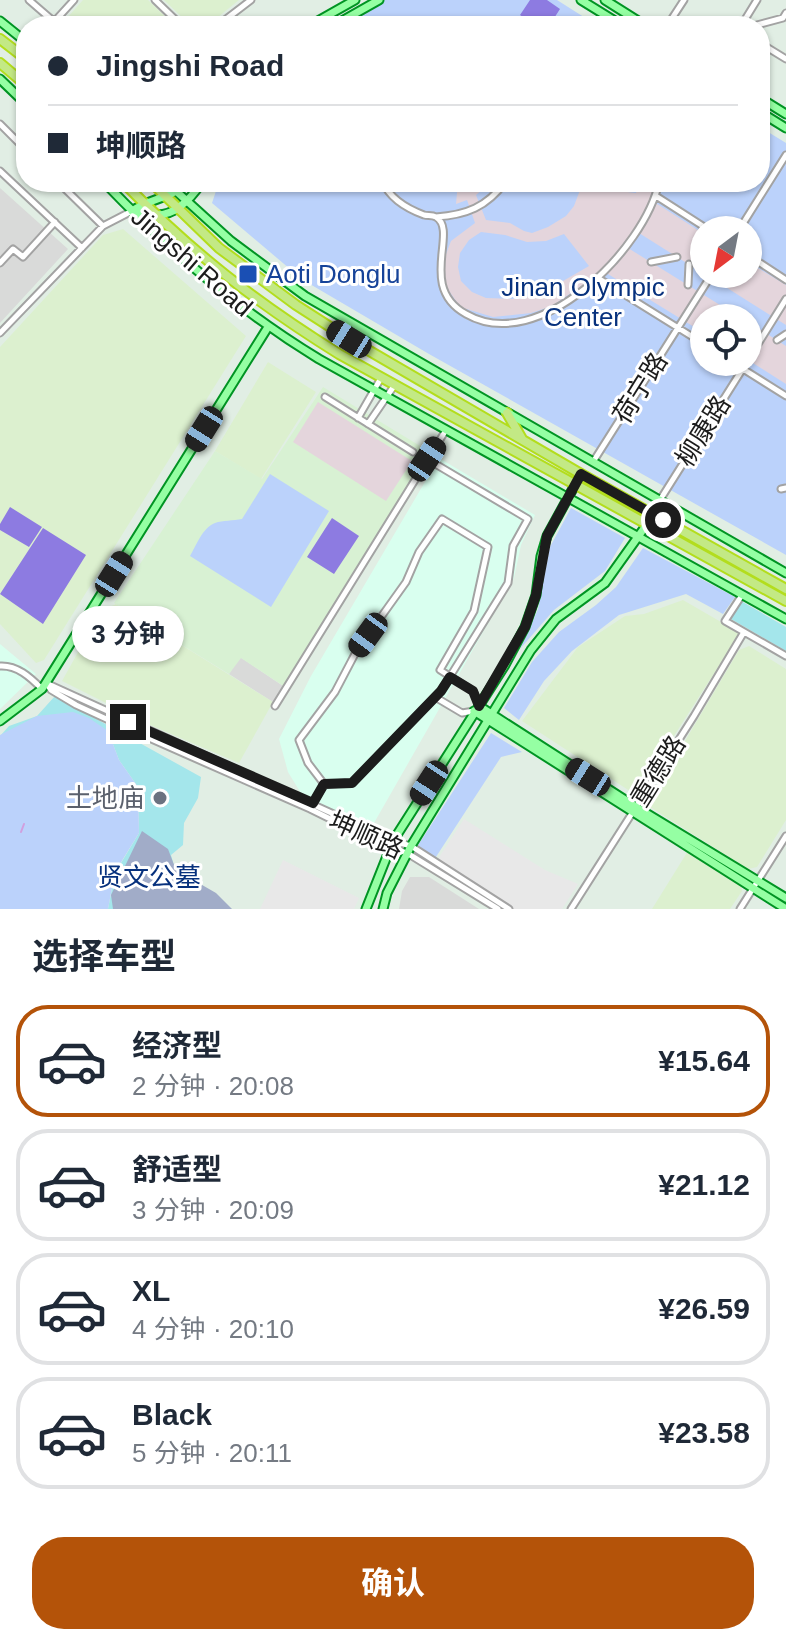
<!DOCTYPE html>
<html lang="zh">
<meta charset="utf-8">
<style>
:root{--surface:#fff;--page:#f2f2f3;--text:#1f2937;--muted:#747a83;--line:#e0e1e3;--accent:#b45309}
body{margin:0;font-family:Helvetica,"Noto Sans SC",sans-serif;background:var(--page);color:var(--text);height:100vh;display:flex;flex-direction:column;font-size:30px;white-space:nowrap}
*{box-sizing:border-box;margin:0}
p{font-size:26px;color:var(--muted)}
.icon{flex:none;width:44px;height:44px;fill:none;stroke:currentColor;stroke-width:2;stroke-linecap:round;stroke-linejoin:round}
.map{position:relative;height:909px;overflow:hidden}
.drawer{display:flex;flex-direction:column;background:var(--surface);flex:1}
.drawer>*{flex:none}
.top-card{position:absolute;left:16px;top:16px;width:754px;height:176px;border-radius:32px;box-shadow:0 2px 6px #0004;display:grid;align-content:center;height:176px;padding:0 32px;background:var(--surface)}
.needle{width:52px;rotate:212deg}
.tools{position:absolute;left:690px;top:216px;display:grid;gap:16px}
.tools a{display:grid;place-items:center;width:72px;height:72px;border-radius:50%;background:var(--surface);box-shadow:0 2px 6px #0004;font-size:40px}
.end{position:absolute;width:36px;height:36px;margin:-18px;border:10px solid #1c1c1c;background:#fff;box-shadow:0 0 0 4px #fff}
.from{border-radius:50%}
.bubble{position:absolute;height:56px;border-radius:28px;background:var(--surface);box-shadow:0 2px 6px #0004;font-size:26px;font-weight:700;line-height:56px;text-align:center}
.car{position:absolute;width:24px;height:48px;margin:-24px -12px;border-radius:10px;box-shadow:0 0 6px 2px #0007;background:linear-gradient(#222 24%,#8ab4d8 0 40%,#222 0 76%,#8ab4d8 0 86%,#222 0)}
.top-card b{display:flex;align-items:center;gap:28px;height:76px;font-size:30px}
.top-card b+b{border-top:2px solid var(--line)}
.top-card i{width:20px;height:20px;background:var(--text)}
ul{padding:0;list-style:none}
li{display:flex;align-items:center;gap:24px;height:112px;margin:0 16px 12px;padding:0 16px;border:4px solid var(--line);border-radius:32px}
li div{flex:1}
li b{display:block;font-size:30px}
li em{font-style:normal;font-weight:700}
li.current{border-color:var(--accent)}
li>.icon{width:72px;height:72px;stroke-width:1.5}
h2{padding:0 32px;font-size:36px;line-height:96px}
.action{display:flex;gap:16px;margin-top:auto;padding:16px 32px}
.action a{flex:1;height:92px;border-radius:32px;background:var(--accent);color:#fff;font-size:32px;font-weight:700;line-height:92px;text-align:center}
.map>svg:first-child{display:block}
.residential{fill:#d9dad9}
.commercial{fill:#dcf0cf}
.education{fill:#d9ffef}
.military{fill:#d8f1d3}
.grass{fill:#a4e6eb}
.cemetery{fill:#a1acc8}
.park{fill:#bbd2fb;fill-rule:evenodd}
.pitch{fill:#8d7be1}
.parking{fill:#e8e8e8}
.plaza{fill:#e4d5dc;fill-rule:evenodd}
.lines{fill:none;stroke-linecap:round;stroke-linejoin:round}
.stream{stroke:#d19fde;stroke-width:2}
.minor-casing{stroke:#a3a3a3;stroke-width:9}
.major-casing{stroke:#009423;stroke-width:11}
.highway-casing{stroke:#b3dd1d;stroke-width:12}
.minor{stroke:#fff;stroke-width:5}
.major{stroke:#95ffa3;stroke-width:7}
.highway{stroke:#c3e985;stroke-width:8}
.route{stroke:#1c1c1c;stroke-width:10}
.transit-dot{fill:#1a4fb4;stroke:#fff;stroke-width:3}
.worship-dot{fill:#6b7280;stroke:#fff;stroke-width:3}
.labels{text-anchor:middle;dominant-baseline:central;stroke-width:6;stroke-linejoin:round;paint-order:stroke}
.street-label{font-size:26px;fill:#1c1c1c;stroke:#fff}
.transit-label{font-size:26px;fill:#164399;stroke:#fff;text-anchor:start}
.park-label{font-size:26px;fill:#07317d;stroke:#fff}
.worship-label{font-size:26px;fill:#5b616d;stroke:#fff;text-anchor:end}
</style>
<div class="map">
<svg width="786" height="909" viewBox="0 0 786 909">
<rect width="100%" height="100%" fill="#e1eee4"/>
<!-- residential -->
<path class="residential" d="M0,188L68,249L0,323Z
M240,657L283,686L273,702L229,674Z
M410,877H429L479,909H399L402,891Z"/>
<!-- commercial -->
<path class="commercial" d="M83,0H148L175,26H67V18Z
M164,0H239L207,26H191Z
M123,229L246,336L44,660L36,663L0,624V347L103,235Z
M268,362L316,392L261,479L215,451Z
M683,600L740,633L636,795L522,721L578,647L625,616L644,614Z
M116,604L273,702L239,763L150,725L62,681L101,611Z
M749,646L786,669V820L757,867L748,869L647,805L739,650Z
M688,851L741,885L742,891L730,909H652Z"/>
<!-- education -->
<path class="education" d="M439,458L535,515L521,545L514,578L370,830L307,803L288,772L279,739L311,676Z
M0,644L36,674L0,709Z"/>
<!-- military -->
<path class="military" d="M323,387L435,455L278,704L285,687L241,658L229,674L114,603L215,451L262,479Z"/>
<!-- grass -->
<path class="grass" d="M741,601L786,627V651L731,619Z
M55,696L201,777L198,798L184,823L183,845L171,855L175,869L162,909H108L115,873L139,833L138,787L119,760L108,731L1,735L9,726L37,716Z"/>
<!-- cemetery -->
<path class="cemetery" d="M142,831L168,849L176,870L216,893L232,909H113L111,895Z"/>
<!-- park -->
<path class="park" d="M385,0H557L598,26H340Z
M760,127L786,143V555L429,354L303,280L212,203L219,182H760ZM704,230H748V274H704ZM704,318H748V362H704Z
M270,474L329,511L271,607L190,556C196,546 203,527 215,523C223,520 233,521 242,519Z
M571,508L625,538L605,571L554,610L520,649L538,609L550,547Z
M643,548L735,597L723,614L686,594L619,615L572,651L544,681L519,720L504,708L532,662L559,632L596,605L616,587Z
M73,712L89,718L108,731L119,760L138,787L139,833L115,872L108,909H0V735L37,716Z
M491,733L522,752L501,757L432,863L413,853Z"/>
<!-- pitch -->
<path class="pitch" d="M530,0H547L560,9L549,26H536L520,15Z
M10,507L42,527L29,547L0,530V524Z
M332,518L359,536L334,574L307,557Z
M43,528L86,555L43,624L0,594Z"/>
<!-- parking -->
<path class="parking" d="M464,819L545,870L578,884L562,909H506L434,865Z
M283,860L359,898L354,909H260Z"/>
<!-- plaza -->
<path class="plaza" d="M458,182H491L476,195L486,220L510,223L524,231L532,233L548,227L566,216L574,206L583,182H593V188L636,193L638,182H654L651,200L704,234V274L639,233L628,248L741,318H704V333L603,271L552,306L531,313L493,317L460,307L445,285L443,262L451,241L475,223L467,200L456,204ZM481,232L505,235L527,242L546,241L564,234L589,266L544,292L518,299L486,298L472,292L461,281L458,267L460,253L469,240Z
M748,262L786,285V325L705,274H748Z
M748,322L786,346V384L748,360Z
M318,402L412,461L386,501L293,442Z"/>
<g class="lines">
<!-- stream -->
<path class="stream" d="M21,832L24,824"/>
<!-- minor casing -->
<g class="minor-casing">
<path id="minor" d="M29,0L59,26
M155,0L182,26
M54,22L74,0
M217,26L251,0
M667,26L684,0
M741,26L757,0
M753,26L783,18L786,13
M760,43L786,59
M0,124L26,150
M0,171L82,248
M58,182L103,226
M383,182C390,199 408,209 424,215C428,216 432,215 436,217C459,231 417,287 466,314C539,356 645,249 659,182
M656,196L709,230
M436,217C466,215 487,207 505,182
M739,230L786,155
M748,255L786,280
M651,262L677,257
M0,263L13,249L23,257L55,222
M598,278L704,344
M688,285L689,264
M0,333L103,226L132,211
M777,340L786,334
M748,360L786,299
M732,362L786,396
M325,397L413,452
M358,418L381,378
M368,424L394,386
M593,462L712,274
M781,489L786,488
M660,500L747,362
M742,595L725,621L786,656
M0,666C17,665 30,677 42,689
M435,697L462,713L474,711
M275,706L446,430
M324,784L308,763L299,740L335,692L356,652L406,582L419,552L442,519L488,547L474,611L440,670L473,691L479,705
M312,805L324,784L352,783L441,691L508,583L513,546L528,519L427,459
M498,909L407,853L377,842L310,809L115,723L76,705L51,690L46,683L393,841L411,846L509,909
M571,909L694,716L744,632
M740,909L786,836"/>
</g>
<!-- major casing -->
<g class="major-casing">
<path id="major" d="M581,0L623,26
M605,0L646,26
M0,21L26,42
M309,26L355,0
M333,26L379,0
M0,79L26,104
M760,98L786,114
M760,112L786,128
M104,182C170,251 237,309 319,359L786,619
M166,182L231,241L305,296L786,573
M132,211C140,212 149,215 157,215C177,215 192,197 202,182
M132,211C149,198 173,199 186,182
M479,706L636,807L786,898
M474,711L786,909
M0,721L42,689L268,327
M366,909L393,841L505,665L525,627L536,595L541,556L547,536L581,474
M383,909L387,893L411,846L531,650L556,619L605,583L650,520"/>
</g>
<!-- highway casing -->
<g class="highway-casing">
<path id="highway" d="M0,39L26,59
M0,63L26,85
M123,182C191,252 257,303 339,354L786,601
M151,182L219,248L296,305L349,339L581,474L786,589
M507,413L522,439"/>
</g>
<!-- minor -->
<use href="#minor" class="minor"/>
<!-- major -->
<use href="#major" class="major"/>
<!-- highway -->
<use href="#highway" class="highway"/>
</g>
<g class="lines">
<!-- route -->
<path class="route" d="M128,722L313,803L324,784L352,783L441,691L450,677L473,691L479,706L525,627L536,595L547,536L581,474L663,520"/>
</g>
<!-- markers -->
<rect class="transit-dot" x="238" y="264" width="20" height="20" rx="4"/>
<circle class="worship-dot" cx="160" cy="798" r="8"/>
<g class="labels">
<!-- street labels -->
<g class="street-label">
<text transform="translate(192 262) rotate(41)">Jingshi Road</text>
<text transform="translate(640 388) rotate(-58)">荷宁路</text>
<text transform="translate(703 431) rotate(-58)">柳康路</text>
<text transform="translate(658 771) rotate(-58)">重德路</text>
<text transform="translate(366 835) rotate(24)">坤顺路</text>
</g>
<!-- transit labels -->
<g class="transit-label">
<text x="266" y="274">Aoti Donglu</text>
</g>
<!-- park labels -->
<g class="park-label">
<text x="583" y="287">Jinan Olympic<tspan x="583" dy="30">Center</tspan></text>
<text x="149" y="877">贤文公墓</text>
</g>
<!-- worship labels -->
<g class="worship-label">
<text x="144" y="798">土地庙</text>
</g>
</g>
</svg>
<div class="tools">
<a><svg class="needle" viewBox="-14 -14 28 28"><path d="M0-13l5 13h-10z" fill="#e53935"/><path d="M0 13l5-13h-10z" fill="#747a83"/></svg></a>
<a><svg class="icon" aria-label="locate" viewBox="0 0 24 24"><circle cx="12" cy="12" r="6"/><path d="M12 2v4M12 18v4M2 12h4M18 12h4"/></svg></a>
</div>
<i class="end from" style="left:663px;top:520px"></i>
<i class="end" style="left:128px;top:722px"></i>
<div class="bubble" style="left:72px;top:606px;width:112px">3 分钟</div>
<i class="car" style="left:349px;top:339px;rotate:302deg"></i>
<i class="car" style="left:204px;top:429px;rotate:212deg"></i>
<i class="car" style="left:427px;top:459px;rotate:34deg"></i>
<i class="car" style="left:114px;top:574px;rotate:32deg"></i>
<i class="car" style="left:368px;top:635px;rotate:216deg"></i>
<i class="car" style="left:588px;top:777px;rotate:302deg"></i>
<i class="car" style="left:429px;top:783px;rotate:213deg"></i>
<div class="top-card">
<b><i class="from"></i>Jingshi Road</b>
<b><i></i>坤顺路</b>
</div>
</div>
<section class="drawer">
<h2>选择车型</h2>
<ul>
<li class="current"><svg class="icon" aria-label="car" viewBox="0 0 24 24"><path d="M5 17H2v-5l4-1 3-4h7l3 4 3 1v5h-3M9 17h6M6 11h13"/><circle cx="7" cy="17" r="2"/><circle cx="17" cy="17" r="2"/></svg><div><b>经济型</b><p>2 分钟 · 20:08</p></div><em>¥15.64</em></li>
<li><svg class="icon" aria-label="car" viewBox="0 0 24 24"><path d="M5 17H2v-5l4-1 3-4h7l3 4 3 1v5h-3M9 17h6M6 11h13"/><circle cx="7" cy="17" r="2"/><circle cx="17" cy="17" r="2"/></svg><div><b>舒适型</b><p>3 分钟 · 20:09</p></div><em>¥21.12</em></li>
<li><svg class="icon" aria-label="car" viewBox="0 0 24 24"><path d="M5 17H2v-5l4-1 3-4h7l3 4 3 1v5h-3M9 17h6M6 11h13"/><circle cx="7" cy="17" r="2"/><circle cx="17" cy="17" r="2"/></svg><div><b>XL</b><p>4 分钟 · 20:10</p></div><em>¥26.59</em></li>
<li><svg class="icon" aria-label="car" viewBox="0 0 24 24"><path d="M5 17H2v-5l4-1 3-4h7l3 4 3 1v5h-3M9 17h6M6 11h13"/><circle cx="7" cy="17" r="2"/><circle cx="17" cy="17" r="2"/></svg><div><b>Black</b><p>5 分钟 · 20:11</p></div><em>¥23.58</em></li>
</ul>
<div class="action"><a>确认</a></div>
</section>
